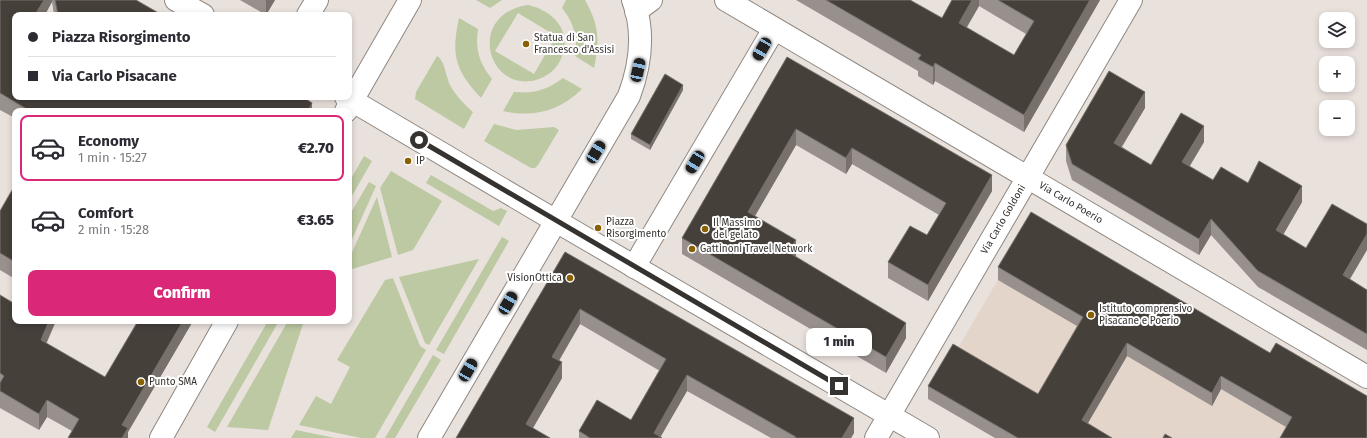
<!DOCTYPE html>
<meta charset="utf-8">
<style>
:root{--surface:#fff;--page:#f7f7f7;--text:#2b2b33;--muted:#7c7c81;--line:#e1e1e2;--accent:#db2777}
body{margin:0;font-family:"Fira Sans",sans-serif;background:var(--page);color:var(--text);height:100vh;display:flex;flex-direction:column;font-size:15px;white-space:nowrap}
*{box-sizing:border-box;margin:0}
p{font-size:13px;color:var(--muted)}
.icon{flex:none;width:22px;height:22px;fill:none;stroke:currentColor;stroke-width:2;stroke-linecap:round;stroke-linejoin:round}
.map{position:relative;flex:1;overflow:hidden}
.sheet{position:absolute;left:12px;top:108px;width:340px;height:216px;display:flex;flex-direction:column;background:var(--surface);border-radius:8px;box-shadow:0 2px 6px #0003}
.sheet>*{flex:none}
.top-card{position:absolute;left:12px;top:12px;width:340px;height:88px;border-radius:8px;box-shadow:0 2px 6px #0003;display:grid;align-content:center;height:88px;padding:0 16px;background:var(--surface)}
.tools{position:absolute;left:1319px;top:12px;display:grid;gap:8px}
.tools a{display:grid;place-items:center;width:36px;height:36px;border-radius:8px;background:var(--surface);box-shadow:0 2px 6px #0003;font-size:20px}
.end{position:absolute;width:18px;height:18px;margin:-9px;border:5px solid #353230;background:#fff;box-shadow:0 0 0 2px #fff}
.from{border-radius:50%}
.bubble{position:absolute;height:28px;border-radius:8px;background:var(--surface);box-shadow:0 2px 6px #0003;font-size:13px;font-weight:800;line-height:28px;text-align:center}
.car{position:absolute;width:12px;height:24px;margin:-12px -6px;border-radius:5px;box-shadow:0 0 3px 1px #0007;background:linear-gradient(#222 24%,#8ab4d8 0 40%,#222 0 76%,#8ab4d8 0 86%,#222 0)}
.top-card b{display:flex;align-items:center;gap:14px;height:38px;font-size:15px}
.top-card b+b{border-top:1px solid var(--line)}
.top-card i{width:10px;height:10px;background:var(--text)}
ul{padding:7px 0 0;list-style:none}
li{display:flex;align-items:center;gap:12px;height:66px;margin:0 8px 6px;padding:0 8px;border:2px solid transparent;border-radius:8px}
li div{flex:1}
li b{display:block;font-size:15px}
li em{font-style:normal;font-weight:800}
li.current{border-color:var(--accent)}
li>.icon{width:36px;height:36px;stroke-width:1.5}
.cta{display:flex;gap:8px;margin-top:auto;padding:8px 16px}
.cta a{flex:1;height:46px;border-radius:8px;background:var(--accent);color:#fff;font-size:16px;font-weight:800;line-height:46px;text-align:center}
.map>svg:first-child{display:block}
.built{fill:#e4d5cb}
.green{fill:#bcc9a2;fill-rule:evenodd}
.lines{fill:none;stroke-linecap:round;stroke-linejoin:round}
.minor-casing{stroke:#8f8882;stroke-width:24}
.tertiary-casing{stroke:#8f8882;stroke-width:24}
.minor{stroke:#fff;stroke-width:22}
.tertiary{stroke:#fff;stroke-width:22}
.wall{fill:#98908c;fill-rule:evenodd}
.shaded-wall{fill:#77706b}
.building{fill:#46403b;stroke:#77706b}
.route{stroke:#353230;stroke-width:5}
.poi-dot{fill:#896100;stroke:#fff;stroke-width:1.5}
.labels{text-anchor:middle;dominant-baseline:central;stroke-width:4;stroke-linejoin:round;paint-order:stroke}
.poi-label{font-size:10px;fill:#353230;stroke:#fff;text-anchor:start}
.street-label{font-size:10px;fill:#353230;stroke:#fff}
</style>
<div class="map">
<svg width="1367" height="438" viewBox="0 0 1367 438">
<rect width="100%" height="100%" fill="#e9e1dc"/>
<!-- built -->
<path class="built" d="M1035,217L1276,356L1367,438H995L928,399Z"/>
<!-- green -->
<path class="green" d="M476,0H502L490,8Z
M566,0H585C599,25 600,40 594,68L575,56C578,37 574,23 562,8Z
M528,5C552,10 572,30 562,56C558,68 549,76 536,80C487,93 466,14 528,5ZM518,13L556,36L534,74L495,51Z
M459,18L478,29C475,49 479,63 492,79L481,98C455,70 451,55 459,18Z
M437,56C445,61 446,77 450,85C456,96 464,104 473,112L464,129L415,99L416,92Z
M563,78L582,89C560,111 533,118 503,111L514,92C534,94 547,90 563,78Z
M494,124L516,130L554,127L559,130L538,165L535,168H531L484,141Z
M364,156L372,161L349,201V182Z
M391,171L442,201L413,250L398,255L380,188Z
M431,175L493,211L501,208L507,211L499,226L426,183Z
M369,182L376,186L349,246V216Z
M377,197L392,257L349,270V259Z
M502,237L509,241L444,354L436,350Z
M479,259L429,345L425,343L399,277Z
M393,278L420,346L426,350L375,438H361L299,425L316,396L331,404L350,367L337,360L385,280Z
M268,321H279L215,432L207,427Z
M288,321H304L268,430L227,427Z
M433,355L441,360L395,438H385Z
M296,430L335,438H291Z"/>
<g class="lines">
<!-- minor casing -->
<g class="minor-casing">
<g id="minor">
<path d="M176,0L203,15"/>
<path id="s1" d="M726,0L1367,377"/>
<path d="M636,11L651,0"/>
<path d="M308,15L317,0"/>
<path d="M346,97L556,221L928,438"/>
<path d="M634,267L774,29"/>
<path id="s2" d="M876,438L1131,0"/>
</g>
</g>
<!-- tertiary casing -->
<g class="tertiary-casing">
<path id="tertiary" d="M346,111L410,0
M161,438L227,321
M429,438L629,96C641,64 645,32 633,0"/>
</g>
<!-- minor -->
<use href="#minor" class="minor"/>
<!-- tertiary -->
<use href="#tertiary" class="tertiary"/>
</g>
<!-- wall -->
<path class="wall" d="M0,0H136L162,15H54L52,2L15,15V97L312,111H15V118L0,110Z
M240,0H275L266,15Z
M796,0H910L942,18L952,0H1100L1024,132L935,81L933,85L918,76V71ZM979,6L1026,34L1014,55L966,28Z
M787,57L992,191L928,301L888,278V262L927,235L939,215L852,164L846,174L796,145L755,216L796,256H795L906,338L886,373L682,254V238Z
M683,90L650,150L631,139V134Z
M1145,108L1122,147L1151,165L1204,142L1190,166L1213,180L1248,183L1302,202L1283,235L1350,279L1367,290V350L1258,287L1211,235L1199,255L1072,180L1066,161V145Z
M15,185V279L0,270V211Z
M565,252L854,433L851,438H771L687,391L660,437L662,438H579V431L631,420L660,371L580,324L559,361L562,378L533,428L456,438Z
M998,267L1270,353L1367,396L1286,427L1221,389L1212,406L1127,356L1088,423L1112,438H995L928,399V386L1038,394L1077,326L998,280Z
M0,295L46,343L105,377L138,321H193L128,432V438L72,431L47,417L39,430L0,408Z"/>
<!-- shaded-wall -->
<path class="shaded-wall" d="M44,0H52V2L45,15H35Z
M266,0H275L266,15Z
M972,0H979V6L959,41V23Z
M1090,0H1100L1024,132V115Z
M935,63V81L933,85V67Z
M683,85V90L650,150V145Z
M1145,92V108L1114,159V143Z
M312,103V111H308Z
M1204,126V142L1182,178V162Z
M796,129V145L748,228V212Z
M852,148V164L846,174V158Z
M992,175V191L928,301V285Z
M1302,186V202L1276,247V230Z
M1211,219V235L1199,255V239Z
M1367,234V250L1343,291V275Z
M796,240V256L788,268V252Z
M580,309V324L552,372V357Z
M49,321H56L41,356V340Z
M183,321H193L128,432V438H122V425Z
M906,323V338L886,373V357Z
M1127,343V356L1082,433V420Z
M562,362V378L527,438L526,424Z
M687,375V391L660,438L654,433Z
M1221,376V389L1212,406V393Z
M47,400V417L39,430V414Z
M854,418V433L851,438H842Z"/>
<!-- building -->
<path class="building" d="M0,0H44L35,15H15V97H303L312,103L308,111H30L0,93Z
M55,0H136L162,15H58Z
M826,0H910L942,18L952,0H972L959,23L1014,55L1034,21L998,0H1090L1024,115L935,63L933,67L918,59L921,55Z
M787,57L992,175L928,285L888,262L910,226L927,235L946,203L852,148L846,158L796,129L748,212L796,240L788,252L906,323L886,357L682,238Z
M1109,71L1145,92L1114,143L1151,165L1181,113L1204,126L1182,162L1213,180L1221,167L1248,183L1259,161L1302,186L1276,230L1306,248L1332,204L1367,224V234L1343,275L1367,290V334L1258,271L1211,219L1199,239L1072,164L1066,145Z
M665,74L683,85L650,145L631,134Z
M15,185V262L0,253V211Z
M1031,212L1270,353L1276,343L1367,396V438H1280L1292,417L1221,376L1212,393L1127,343L1082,420L1112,438H1018L928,386L953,344L1038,394L1083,317L998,267Z
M565,252L854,418L842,438H795L796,437L687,375L654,433L662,438H590L579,431L597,400L631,420L666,359L580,309L552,357L562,362L526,424L550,438H456Z
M0,295L15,304V321H49L41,340L105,377L138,321H183L122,425L128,428L122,438H68L79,419L47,400L39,414L0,391V383L4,376L0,373Z
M1165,434L1172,438H1163Z"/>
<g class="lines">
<!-- route -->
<path class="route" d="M419,140L839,386"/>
</g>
<!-- markers -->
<g class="poi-dot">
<circle cx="526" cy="44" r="4"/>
<circle cx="408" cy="161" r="4"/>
<circle cx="598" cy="228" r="4"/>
<circle cx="705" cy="229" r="4"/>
<circle cx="692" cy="249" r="4"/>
<circle cx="570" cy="278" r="4"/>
<circle cx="1091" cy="315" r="4"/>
<circle cx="141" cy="382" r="4"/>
</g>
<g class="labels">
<!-- poi labels -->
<g class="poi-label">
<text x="534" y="38">Statua di San<tspan x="534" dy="12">Francesco d'Assisi</tspan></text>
<text x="416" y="161">IP</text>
<text x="606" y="222">Piazza<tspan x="606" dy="12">Risorgimento</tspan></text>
<text x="713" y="223">Il Massimo<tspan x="713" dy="12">del gelato</tspan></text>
<text x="700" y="249">Gattinoni Travel Network</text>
<text x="562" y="278" text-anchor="end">VisionOttica</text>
<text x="1099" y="309">Istituto comprensivo<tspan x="1099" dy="12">Pisacane e Poerio</tspan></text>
<text x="149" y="382">Punto SMA</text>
</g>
<!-- street labels -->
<g class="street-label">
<text stroke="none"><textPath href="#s1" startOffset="400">Via Carlo Poerio</textPath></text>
<text stroke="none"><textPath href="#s2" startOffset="253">Via Carlo Goldoni</textPath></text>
</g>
</g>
</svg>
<div class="tools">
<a><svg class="icon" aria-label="layers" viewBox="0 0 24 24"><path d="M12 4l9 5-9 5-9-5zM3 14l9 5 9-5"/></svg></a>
<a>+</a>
<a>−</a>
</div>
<i class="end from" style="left:419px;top:140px"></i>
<i class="end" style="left:839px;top:386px"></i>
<div class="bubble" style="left:806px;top:328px;width:66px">1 min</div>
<i class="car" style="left:762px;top:49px;rotate:210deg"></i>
<i class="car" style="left:638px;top:70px;rotate:12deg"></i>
<i class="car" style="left:596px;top:152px;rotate:31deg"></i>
<i class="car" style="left:695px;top:162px;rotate:211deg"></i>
<i class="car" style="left:508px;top:303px;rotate:30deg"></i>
<i class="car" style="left:468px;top:370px;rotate:30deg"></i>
<div class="top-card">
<b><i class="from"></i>Piazza Risorgimento</b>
<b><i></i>Via Carlo Pisacane</b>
</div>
<section class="sheet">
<ul>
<li class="current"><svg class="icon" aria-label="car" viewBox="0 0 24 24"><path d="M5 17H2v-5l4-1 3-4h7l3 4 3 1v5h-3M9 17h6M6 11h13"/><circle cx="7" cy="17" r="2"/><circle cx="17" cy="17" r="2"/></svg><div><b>Economy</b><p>1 min · 15:27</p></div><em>€2.70</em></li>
<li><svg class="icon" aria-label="car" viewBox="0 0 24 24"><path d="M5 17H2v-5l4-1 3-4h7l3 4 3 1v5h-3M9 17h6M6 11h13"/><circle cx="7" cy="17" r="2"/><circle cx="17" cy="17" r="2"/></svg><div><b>Comfort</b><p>2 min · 15:28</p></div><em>€3.65</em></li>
</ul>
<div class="cta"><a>Confirm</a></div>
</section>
</div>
